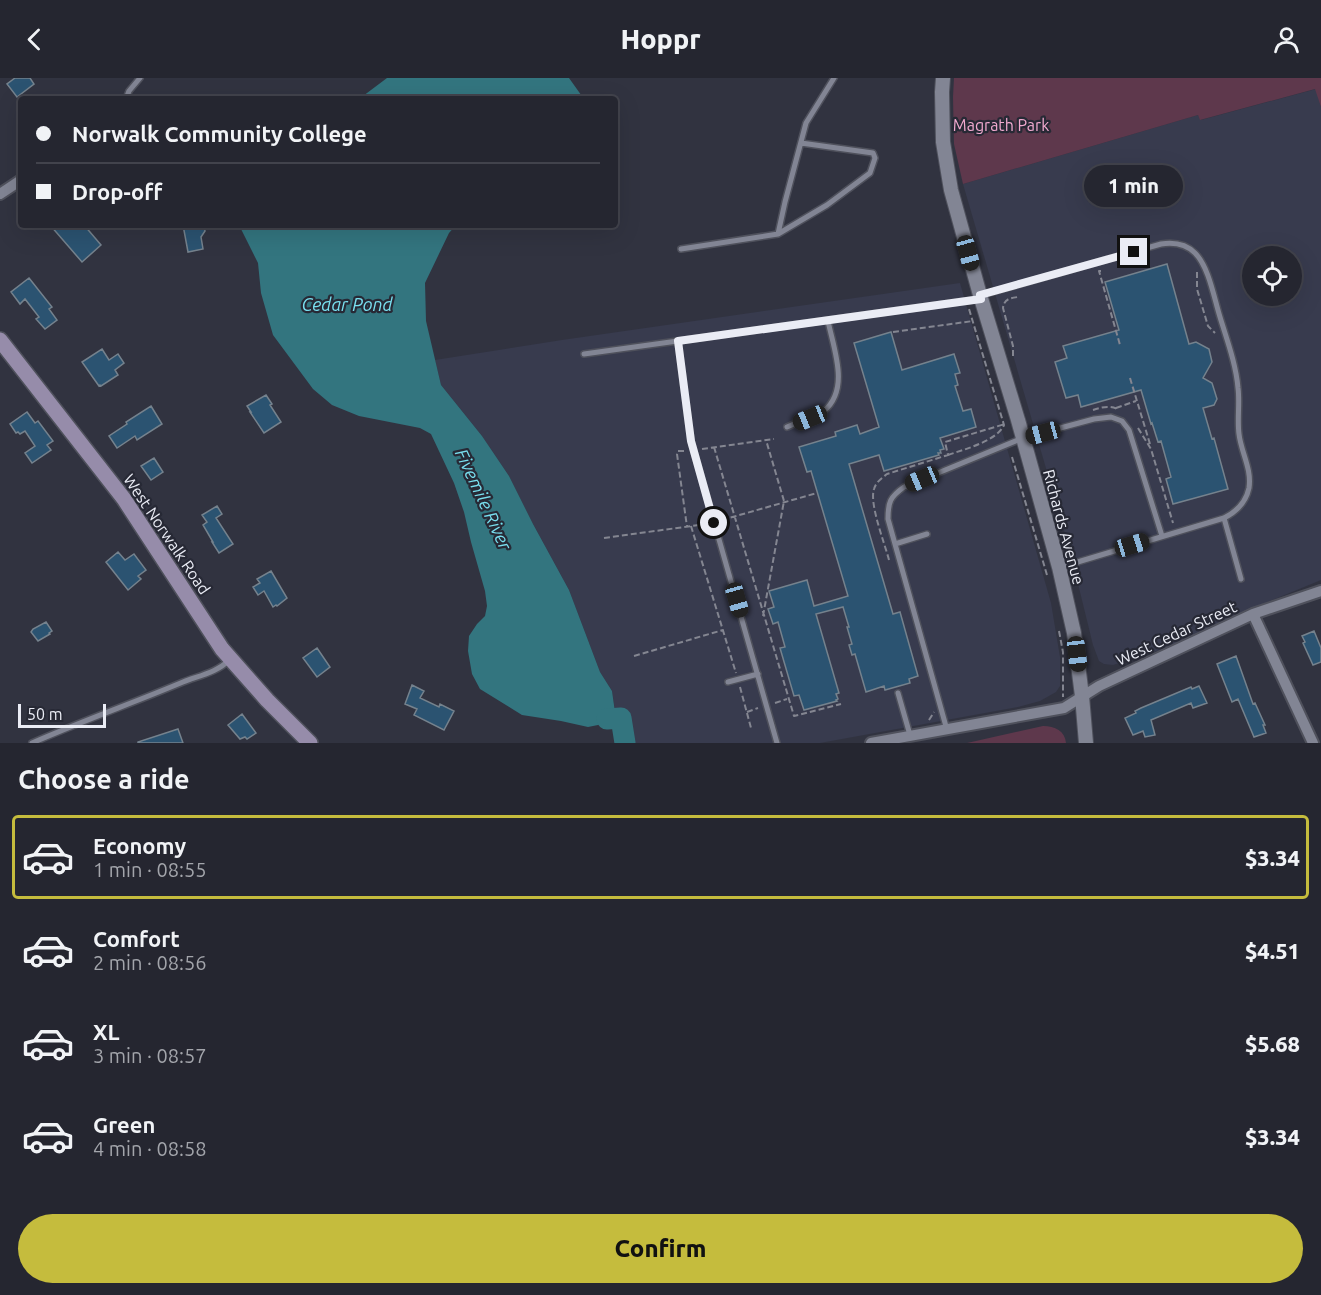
<!DOCTYPE html>
<meta charset="utf-8">
<style>
:root{--surface:#252630;--page:#31323c;--text:#f1f3f6;--muted:#a3a5ab;--line:#42434c;--accent:#c5bc3d}
body{margin:0;font-family:Ubuntu,sans-serif;background:var(--page);color:var(--text);height:100vh;display:flex;flex-direction:column;font-size:22px;white-space:nowrap}
*{box-sizing:border-box;margin:0}
p{font-size:20px;color:var(--muted)}
.icon{flex:none;width:33px;height:33px;fill:none;stroke:currentColor;stroke-width:2;stroke-linecap:round;stroke-linejoin:round}
.map{position:relative;height:665px;overflow:hidden}
.drawer{display:flex;flex-direction:column;background:var(--surface);flex:1}
.drawer>*{flex:none}
.hud{position:absolute;left:18px;top:18px;width:600px;height:132px;border-radius:6px;box-shadow:0 6px 24px #0002,0 0 0 2px var(--line);display:grid;align-content:center;height:132px;padding:0 18px;background:var(--surface)}
.buttons{position:absolute;left:1242px;top:168px;display:grid;gap:12px}
.buttons a{display:grid;place-items:center;width:60px;height:60px;border-radius:50%;background:var(--surface);box-shadow:0 6px 24px #0002,0 0 0 2px var(--line);font-size:30px}
.scale{position:absolute;left:18px;bottom:15px;width:88px;box-sizing:border-box;padding-left:6px;border:3px solid #eaecf5;border-top:0;font-size:16px;line-height:21px;white-space:nowrap;color:#eaecf5;-webkit-text-stroke:4px #272935;paint-order:stroke}
.end{position:absolute;width:27px;height:27px;margin:-14px;border:8px solid #eaecf5;background:#111;box-shadow:0 0 0 3px #111}
.from{border-radius:50%}
.bubble{position:absolute;height:42px;border-radius:21px;background:var(--surface);box-shadow:0 6px 24px #0002,0 0 0 2px var(--line);font-size:20px;font-weight:800;line-height:42px;text-align:center}
.car{position:absolute;width:18px;height:36px;margin:-18px -9px;border-radius:8px;box-shadow:0 0 4px 2px #0007;background:linear-gradient(#222 24%,#8ab4d8 0 40%,#222 0 76%,#8ab4d8 0 86%,#222 0)}
.hud b{display:flex;align-items:center;gap:21px;height:57px;font-size:22px}
.hud b+b{border-top:2px solid var(--line)}
.hud i{width:15px;height:15px;background:var(--text)}
ul{padding:0;list-style:none}
li{display:flex;align-items:center;gap:18px;height:84px;margin:0 12px 9px;padding:0 6px;border:3px solid transparent;border-radius:6px}
li div{flex:1}
li b{display:block;font-size:22px}
li em{font-style:normal;font-weight:800}
li.active{border-color:var(--accent)}
li>.icon{width:54px;height:54px;stroke-width:1.5}
h2{padding:0 18px;font-size:27px;line-height:72px}
.primary-button{display:flex;gap:12px;margin-top:auto;padding:12px 18px}
.primary-button a{flex:1;height:69px;border-radius:36px;background:var(--accent);color:#111;font-size:24px;font-weight:800;line-height:69px;text-align:center}
header{display:flex;justify-content:space-between;align-items:center;height:78px;padding:0 18px;background:var(--surface);font-size:27px;font-weight:800}
.map>svg:first-child{display:block}
.built{fill:#383b4e;fill-rule:evenodd}
.green{fill:#5e384c}
.water{fill:#33757f}
.lines{fill:none;stroke-linecap:round;stroke-linejoin:round}
.river{stroke:#33757f;stroke-width:21}
.building{fill:#2b5371;stroke:#75828d;stroke-width:1.5}
.service-casing{stroke:#4f515c;stroke-width:8}
.minor-casing{stroke:#4f515c;stroke-width:14}
.tertiary-casing{stroke:#4f515c;stroke-width:16}
.secondary-casing{stroke:#4f515c;stroke-width:18}
.path{stroke:#848691;stroke-width:2;stroke-dasharray:6 3;stroke-linecap:butt}
.service{stroke:#828594;stroke-width:5}
.minor{stroke:#828594;stroke-width:10}
.tertiary{stroke:#828594;stroke-width:14}
.secondary{stroke:#968caa;stroke-width:15}
.route{stroke:#eaecf5;stroke-width:8}
.labels{text-anchor:middle;dominant-baseline:central;stroke-width:4.5;stroke-linejoin:round;paint-order:stroke}
.park-label{font-size:16px;fill:#f2aad0;stroke:#272935}
.street-label{font-size:16px;fill:#eaecf5;stroke:#272935}
.water-label{font-size:18px;font-style:italic;fill:#79dfef;stroke:#272935}
</style>
<header><svg class="icon" aria-label="back" viewBox="0 0 24 24"><path d="M15 5l-7 7 7 7"/></svg>Hoppr<svg class="icon" aria-label="person" viewBox="0 0 24 24"><circle cx="12" cy="8" r="4"/><path d="M4 21q1-7 8-7t8 7"/></svg></header>
<div class="map">
<svg width="1321" height="665" viewBox="0 0 1321 665">
<rect width="100%" height="100%" fill="#313340"/>
<!-- built -->
<path class="built" d="M1316,11L1321,29V502L1265,525L1163,571L1113,587L1104,586L1099,583L1093,567L1069,469L963,106L1198,37L1201,42ZM1252,178H1292V218H1252Z
M960,205L1051,525L1060,579V608L1056,614L1040,623L1018,629L820,665H620L612,613L600,594L569,512L533,446L509,398L482,358L441,307L435,282L562,262Z"/>
<!-- green -->
<path class="green" d="M954,0H1321V29L1315,11L1200,42L1198,37L963,106L954,66L953,19Z
M1043,648C1055,648 1065,653 1066,665H967Z"/>
<!-- water -->
<path class="water" d="M387,0H569L584,21H359Z
M239,147H456L449,155L425,205L426,243L441,307L482,358L509,398L533,446L569,512L600,594L612,613L615,634L598,647L588,649L561,643L522,637L480,611L472,596L468,573L469,558L477,546L485,538L487,528L485,513L471,464L464,434L454,405L431,356L420,350L359,338L332,327L313,311L273,257L261,215L258,185Z"/>
<g class="lines">
<!-- river -->
<path class="river" d="M607,641L621,640L625,665"/>
</g>
<!-- building -->
<path class="building" d="M15,0H30L34,6L17,19L7,6Z
M50,147H84L101,167L82,184Z
M183,147H204L205,153L201,159L203,171L188,174Z
M1167,186L1189,266L1196,264L1209,271L1212,284L1203,300L1212,305L1217,321L1214,327L1203,330L1212,361L1214,360L1228,411L1173,426L1166,401L1171,399L1161,363L1158,364L1152,345L1151,346L1141,312L1081,329L1078,317L1066,320L1055,284L1067,280L1063,268L1119,252L1105,204Z
M29,200L52,229L49,231L57,242L45,251L36,241L39,239L25,221L20,226L11,214Z
M891,254L902,292L954,276L960,295L955,296L958,307L955,308L963,333L971,331L976,349L940,360L944,371L940,372L941,375H938L939,377L884,393L879,377L849,386L893,536L900,534L918,598L909,601L910,605L885,612L884,608L866,614L855,576L852,577L849,567L852,566L847,549H849L843,529L816,536L839,615L836,616L838,621L836,622L837,623L804,632L799,617L794,618L780,570L785,569L778,544L773,546L768,531L774,529L769,513L807,502L814,528L848,518L811,393L807,394L799,369L836,358L835,354L857,347L860,356L879,349L854,265Z
M102,271L109,282L118,276L124,285L115,292L118,297L101,308L100,307L99,308L82,284Z
M266,317L272,326L270,327L281,344L264,355L250,334H251L247,328Z
M151,328L162,346L137,362L135,358L117,370L109,358L127,346L126,344Z
M27,334L35,345L38,343L53,363L47,367L51,372L32,385L25,375L35,368L25,353L20,356L18,354L16,355L10,346Z
M154,380L163,394L151,402L141,388Z
M217,428L222,436L216,440L233,466L219,475L212,464H213L203,447L207,444L202,437Z
M118,474L125,482L134,476L146,492L138,498L141,501L128,512L106,484Z
M271,493L287,520L277,528L276,527L273,529L264,513L258,517L253,509L260,505L257,501Z
M46,544L52,553L49,555L50,556L38,563L31,554L33,551Z
M1314,553L1321,570V584L1313,587L1303,565L1305,564L1302,558Z
M317,570L330,589L317,599L303,580Z
M1236,578L1253,626L1255,625L1265,647H1263L1266,655L1254,659L1238,621L1232,624L1217,586Z
M412,607L424,613L420,620L439,629L440,626L454,633L444,652L414,637L417,631L405,626Z
M1199,608L1207,625L1193,630L1191,625L1151,642L1155,657L1145,659L1143,653L1133,657L1125,640L1136,635L1135,633L1141,630L1191,609L1192,611Z
M242,636L256,655L247,661L245,659L240,661L228,647Z
M178,651L183,665H138V664Z"/>
<g class="lines">
<!-- service casing -->
<g class="service-casing">
<path id="service" d="M126,21L129,13L140,0
M778,156L827,127L870,95L875,80L873,75L801,65
M681,171L778,156L785,124L806,45L834,0
M982,217L1161,166C1174,164 1186,166 1195,175C1209,189 1214,220 1220,239C1227,262 1236,286 1238,310C1240,325 1237,341 1239,356C1241,374 1252,391 1249,410C1246,424 1236,434 1224,440L1061,489
M678,263L691,363L777,665
M584,276L980,221
M787,349L824,333C850,311 834,272 828,243
M1224,440L1241,501
M895,466L927,456
M728,604L758,596
M898,615L910,657
M947,652L888,441C888,424 890,419 904,409L1023,360L1094,341L1111,339L1122,343L1129,352L1162,458
M32,665C82,643 133,625 183,604C198,598 218,594 229,582"/>
</g>
<!-- minor casing -->
<g class="minor-casing">
<path id="minor" d="M0,116L21,102
M1253,536L1313,665
M871,665L1064,630L1099,608L1253,536L1321,513"/>
</g>
<!-- tertiary casing -->
<g class="tertiary-casing">
<path id="tertiary" d="M943,0L942,14L943,64L951,112L980,217L1018,342L1059,489L1074,555L1082,618L1086,665"/>
</g>
<!-- secondary casing -->
<g class="secondary-casing">
<path id="secondary" d="M0,262L124,421L222,571L267,622L310,665"/>
</g>
<!-- path -->
<path class="path" d="M1101,193H1099L1120,267
M1197,194V211L1208,248L1215,255
M893,254L973,243
M1013,278V268L1003,230C1004,221 1010,220 1018,219
M1130,300L1150,366
M1116,330L1136,323
M1093,332C1102,329 1111,327 1119,332
M1138,350L1151,371L1173,445
M714,369L794,638L841,626
M702,371L774,361
M684,373H678L677,376L687,449
M948,377C965,371 997,363 1004,347L969,231
M1012,379L1047,497
M722,442L817,415
M691,448L736,595
M604,460L706,446
M889,482C885,466 869,426 874,411C876,404 882,400 887,396L948,377L945,364L1005,346
M763,538L784,423L766,362
M1059,553L1063,574V619
M634,578L723,552
M740,609L751,650
M775,625L787,621
M747,634L758,630
M929,642L934,634"/>
<!-- service -->
<use href="#service" class="service"/>
<!-- minor -->
<use href="#minor" class="minor"/>
<!-- tertiary -->
<use href="#tertiary" class="tertiary"/>
<!-- secondary -->
<use href="#secondary" class="secondary"/>
</g>
<g class="lines">
<!-- route -->
<path class="route" d="M714,445L691,363L678,263L981,221L980,217L1134,174"/>
</g>
<g class="labels">
<!-- park labels -->
<g class="park-label">
<text x="1001" y="47">Magrath Park</text>
</g>
<!-- street labels -->
<g class="street-label">
<text transform="translate(1064 449) rotate(75)">Richards Avenue</text>
<text transform="translate(167 456) rotate(56)">West Norwalk Road</text>
<text transform="translate(1176 555) rotate(-25)">West Cedar Street</text>
</g>
<!-- water labels -->
<g class="water-label">
<text x="347" y="226">Cedar Pond</text>
<text transform="translate(484 421) rotate(65)">Fivemile River</text>
</g>
</g>
</svg>
<div class="buttons">
<a><svg class="icon" aria-label="locate" viewBox="0 0 24 24"><circle cx="12" cy="12" r="6"/><path d="M12 2v4M12 18v4M2 12h4M18 12h4"/></svg></a>
</div>
<div class="scale">50 m</div>
<i class="end from" style="left:714px;top:445px"></i>
<i class="end" style="left:1134px;top:174px"></i>
<div class="bubble" style="left:1084px;top:87px;width:99px">1 min</div>
<i class="car" style="left:968px;top:175px;rotate:165deg"></i>
<i class="car" style="left:810px;top:340px;rotate:248deg"></i>
<i class="car" style="left:1043px;top:355px;rotate:255deg"></i>
<i class="car" style="left:922px;top:401px;rotate:247deg"></i>
<i class="car" style="left:1132px;top:467px;rotate:73deg"></i>
<i class="car" style="left:737px;top:522px;rotate:164deg"></i>
<i class="car" style="left:1077px;top:576px;rotate:173deg"></i>
<div class="hud">
<b><i class="from"></i>Norwalk Community College</b>
<b><i></i>Drop-off</b>
</div>
</div>
<section class="drawer">
<h2>Choose a ride</h2>
<ul>
<li class="active"><svg class="icon" aria-label="car" viewBox="0 0 24 24"><path d="M5 17H2v-5l4-1 3-4h7l3 4 3 1v5h-3M9 17h6M6 11h13"/><circle cx="7" cy="17" r="2"/><circle cx="17" cy="17" r="2"/></svg><div><b>Economy</b><p>1 min · 08:55</p></div><em>$3.34</em></li>
<li><svg class="icon" aria-label="car" viewBox="0 0 24 24"><path d="M5 17H2v-5l4-1 3-4h7l3 4 3 1v5h-3M9 17h6M6 11h13"/><circle cx="7" cy="17" r="2"/><circle cx="17" cy="17" r="2"/></svg><div><b>Comfort</b><p>2 min · 08:56</p></div><em>$4.51</em></li>
<li><svg class="icon" aria-label="car" viewBox="0 0 24 24"><path d="M5 17H2v-5l4-1 3-4h7l3 4 3 1v5h-3M9 17h6M6 11h13"/><circle cx="7" cy="17" r="2"/><circle cx="17" cy="17" r="2"/></svg><div><b>XL</b><p>3 min · 08:57</p></div><em>$5.68</em></li>
<li><svg class="icon" aria-label="car" viewBox="0 0 24 24"><path d="M5 17H2v-5l4-1 3-4h7l3 4 3 1v5h-3M9 17h6M6 11h13"/><circle cx="7" cy="17" r="2"/><circle cx="17" cy="17" r="2"/></svg><div><b>Green</b><p>4 min · 08:58</p></div><em>$3.34</em></li>
</ul>
<div class="primary-button"><a>Confirm</a></div>
</section>
